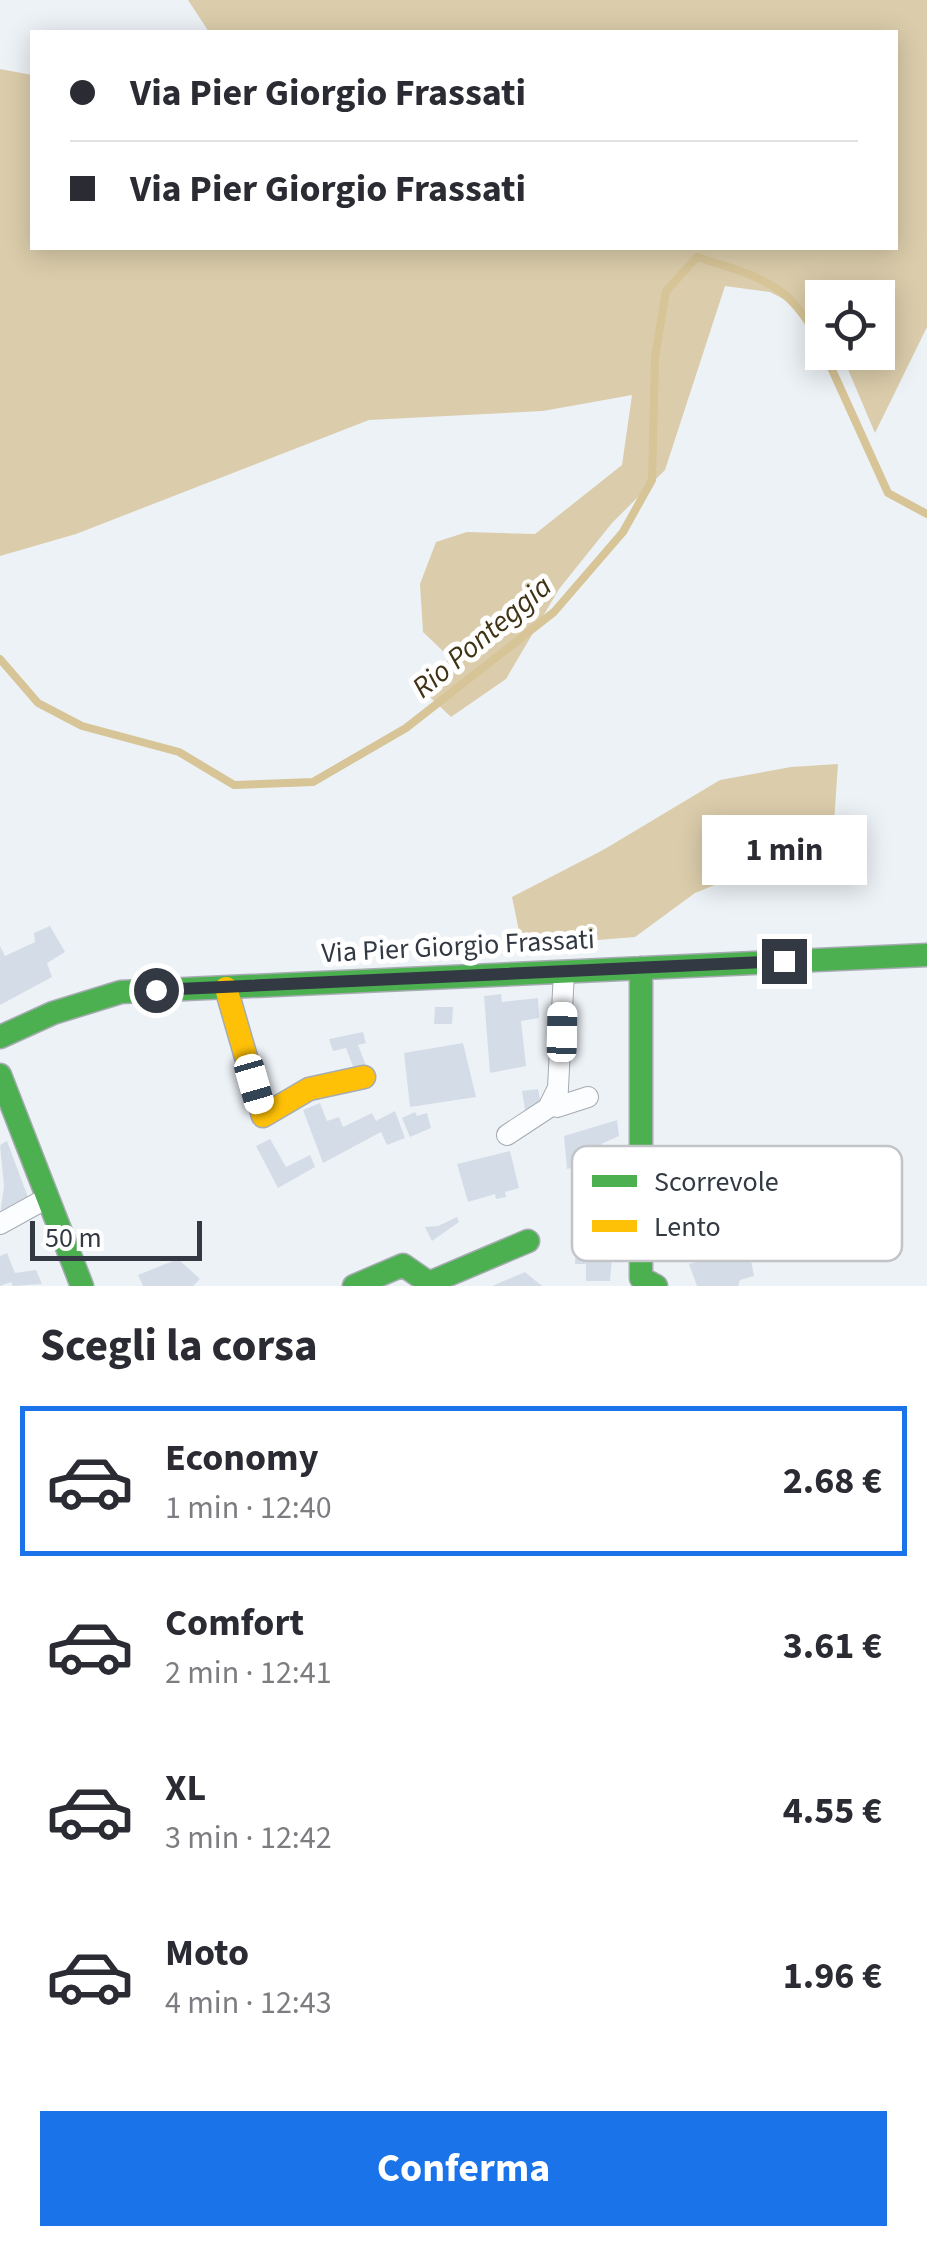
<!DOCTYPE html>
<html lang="it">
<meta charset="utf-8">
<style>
:root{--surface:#fff;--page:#f2f2f3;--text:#2b2b33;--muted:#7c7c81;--line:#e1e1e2;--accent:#1a73e8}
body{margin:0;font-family:"Source Sans 3",sans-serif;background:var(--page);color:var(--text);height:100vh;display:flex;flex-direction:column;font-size:38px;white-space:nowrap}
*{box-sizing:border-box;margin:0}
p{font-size:32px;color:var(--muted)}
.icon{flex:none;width:55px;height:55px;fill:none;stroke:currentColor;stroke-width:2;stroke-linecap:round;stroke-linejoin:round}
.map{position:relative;height:1286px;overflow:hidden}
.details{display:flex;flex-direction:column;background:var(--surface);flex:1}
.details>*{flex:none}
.hud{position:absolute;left:30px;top:30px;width:868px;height:220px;border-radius:0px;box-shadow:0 5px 25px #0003;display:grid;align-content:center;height:220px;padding:0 40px;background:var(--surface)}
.tools{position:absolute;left:805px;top:280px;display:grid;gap:20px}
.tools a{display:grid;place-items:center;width:90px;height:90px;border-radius:0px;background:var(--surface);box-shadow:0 5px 25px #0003;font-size:50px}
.scale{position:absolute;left:30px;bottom:25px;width:172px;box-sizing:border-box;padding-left:10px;border:5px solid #323943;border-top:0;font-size:28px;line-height:35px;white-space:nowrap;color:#323943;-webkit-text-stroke:8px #fff;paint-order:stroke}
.end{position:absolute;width:45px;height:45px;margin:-22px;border:12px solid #323943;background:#fff;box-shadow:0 0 0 5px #fff}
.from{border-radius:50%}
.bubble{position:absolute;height:70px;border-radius:0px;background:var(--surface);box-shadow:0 5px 25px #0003;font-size:32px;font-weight:700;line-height:70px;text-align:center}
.car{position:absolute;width:30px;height:60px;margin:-30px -15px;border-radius:12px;box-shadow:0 0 8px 2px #0007;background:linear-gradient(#fff 24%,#345 0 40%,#fff 0 76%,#345 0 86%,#fff 0)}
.hud b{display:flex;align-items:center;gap:35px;height:95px;font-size:38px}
.hud b+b{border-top:2px solid var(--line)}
.hud i{width:25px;height:25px;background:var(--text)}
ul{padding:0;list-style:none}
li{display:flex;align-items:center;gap:30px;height:150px;margin:0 20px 15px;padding:0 20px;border:5px solid transparent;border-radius:0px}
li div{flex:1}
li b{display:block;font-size:38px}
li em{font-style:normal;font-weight:700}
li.current{border-color:var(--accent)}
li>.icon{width:90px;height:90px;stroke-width:1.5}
h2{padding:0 40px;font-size:45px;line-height:120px}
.cta{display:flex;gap:20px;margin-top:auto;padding:20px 40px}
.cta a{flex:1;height:115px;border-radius:0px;background:var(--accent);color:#fff;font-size:40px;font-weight:700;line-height:115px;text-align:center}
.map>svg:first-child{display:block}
.forest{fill:#dbcdab}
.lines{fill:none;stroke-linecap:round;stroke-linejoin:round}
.stream{stroke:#d7c497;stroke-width:8}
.building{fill:#d4dde7}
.street-casing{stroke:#a6abb2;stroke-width:22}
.fast-casing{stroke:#a6abb2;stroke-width:25}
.slow-casing{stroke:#a6abb2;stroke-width:25}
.street{stroke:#fcfdfe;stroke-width:20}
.fast{stroke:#4caf50;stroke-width:22}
.slow{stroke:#ffc107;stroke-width:22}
.route{stroke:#323943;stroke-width:12}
.labels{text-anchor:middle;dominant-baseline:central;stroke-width:10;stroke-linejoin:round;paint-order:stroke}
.street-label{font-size:28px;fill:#323943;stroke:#fff}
.water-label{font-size:30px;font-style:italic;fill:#403315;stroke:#fff}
.key{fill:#fff;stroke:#c2c4c7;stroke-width:2.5}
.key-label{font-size:28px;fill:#323943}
</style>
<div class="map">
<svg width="927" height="1286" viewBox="0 0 927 1286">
<rect width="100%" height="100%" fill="#edf2f7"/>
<!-- forest -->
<path class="forest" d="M188,0H927V327L875,433L841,353L878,352V298H822V319L770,292L725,286L665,470L612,523L559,589L506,679L451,717L428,695L449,657L423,632L420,584L436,542L467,532L535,534L622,465L632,395L543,411L369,420L76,534L0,556V69L32,75V248H895V32H209Z
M838,764L833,837L695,893L635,937L522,946L512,897L603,850L720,780L791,767Z"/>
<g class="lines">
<!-- stream -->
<path class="stream" d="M824,352L888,493L927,514
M0,659L38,703L82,726L179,752L234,785L313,782L406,728L554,612L623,532L652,480L655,357L666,291L697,257C759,277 794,283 822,349"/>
</g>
<!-- building -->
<path class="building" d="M50,926L65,952L47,963L52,977L0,1005V946L5,956L35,942L34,933Z
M501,994L502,1002L538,998L539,1018L521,1021L526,1066L490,1073L484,996Z
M435,1007H453L452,1024H434Z
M363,1032L366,1043L358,1045L367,1068L355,1072L346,1048L333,1051L329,1039Z
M463,1043L476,1097L410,1107L404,1053Z
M538,1089L541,1105L525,1110L522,1091Z
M320,1103L327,1121L339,1117L343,1127L372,1113L376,1121L395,1111L405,1138L387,1145L381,1132L323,1163L303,1110Z
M415,1112L417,1116L427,1113L431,1128L410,1137L402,1118Z
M617,1120L619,1136L601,1144L606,1159L567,1169L564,1136Z
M270,1139L286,1167L310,1155L315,1167L278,1188L256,1146Z
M7,1141L29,1200L0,1215L4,1186L0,1145Z
M510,1151L519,1188L505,1192L506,1197L496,1199L495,1194L468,1202L457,1164Z
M457,1217L459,1222L432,1241L425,1227L438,1226Z
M577,1229L596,1230L595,1236L605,1238L603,1255L612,1257L610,1281H586V1264H575Z
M747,1239L754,1276L740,1280L738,1286H697L689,1264L703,1260L702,1253Z
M7,1253L15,1273L36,1270L42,1284L13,1286L11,1282L0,1286V1256Z
M178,1259L200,1279L193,1286H143L138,1275Z
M525,1272L542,1286H492Z"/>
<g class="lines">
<!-- street casing -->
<g class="street-casing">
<path id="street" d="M564,972L557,1107L588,1097
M507,1135L548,1108L557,1090
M0,1224L47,1198"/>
</g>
<!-- fast casing -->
<g class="fast-casing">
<path id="fast" d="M641,968V1278L656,1286
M0,1037L53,1013L121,992L927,955
M0,1075L82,1286
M354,1286L403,1265L429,1283L528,1241"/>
</g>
<!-- slow casing -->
<g class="slow-casing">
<path id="slow" d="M226,988L263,1116L309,1089L364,1077"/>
</g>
<!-- street -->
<use href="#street" class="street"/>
<!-- fast -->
<use href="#fast" class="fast"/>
<!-- slow -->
<use href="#slow" class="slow"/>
</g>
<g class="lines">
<!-- route -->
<path class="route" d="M156,990L784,961"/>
</g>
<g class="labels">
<!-- street labels -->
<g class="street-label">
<text transform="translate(458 946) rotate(-3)">Via Pier Giorgio Frassati</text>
</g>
<!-- water labels -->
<g class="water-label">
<text transform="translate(482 637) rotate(-40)">Rio Ponteggia</text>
</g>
</g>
<!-- legend -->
<rect x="572" y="1146" width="330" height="115" rx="15" class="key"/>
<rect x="592" y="1175" width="45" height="12" fill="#4caf50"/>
<rect x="592" y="1220" width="45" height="12" fill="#ffc107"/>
<g class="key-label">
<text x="654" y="1191">Scorrevole</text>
<text x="654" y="1236">Lento</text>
</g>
</svg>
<div class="tools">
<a><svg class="icon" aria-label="locate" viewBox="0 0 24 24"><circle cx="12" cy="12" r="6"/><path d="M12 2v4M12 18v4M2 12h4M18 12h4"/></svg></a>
</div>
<div class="scale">50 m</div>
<i class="end from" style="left:156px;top:990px"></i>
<i class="end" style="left:784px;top:961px"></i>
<div class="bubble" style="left:702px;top:815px;width:165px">1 min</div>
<i class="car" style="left:562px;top:1032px;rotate:1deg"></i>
<i class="car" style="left:254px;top:1084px;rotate:164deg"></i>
<div class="hud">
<b><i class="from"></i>Via Pier Giorgio Frassati</b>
<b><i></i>Via Pier Giorgio Frassati</b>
</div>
</div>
<section class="details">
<h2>Scegli la corsa</h2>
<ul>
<li class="current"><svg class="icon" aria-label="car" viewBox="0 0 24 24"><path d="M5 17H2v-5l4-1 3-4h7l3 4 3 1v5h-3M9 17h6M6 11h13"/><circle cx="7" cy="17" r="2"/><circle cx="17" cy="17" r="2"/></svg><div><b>Economy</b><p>1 min · 12:40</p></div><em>2.68 €</em></li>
<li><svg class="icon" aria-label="car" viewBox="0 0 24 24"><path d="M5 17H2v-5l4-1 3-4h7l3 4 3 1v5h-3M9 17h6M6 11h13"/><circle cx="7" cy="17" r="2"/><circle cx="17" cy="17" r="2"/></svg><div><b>Comfort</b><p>2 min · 12:41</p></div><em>3.61 €</em></li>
<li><svg class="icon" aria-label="car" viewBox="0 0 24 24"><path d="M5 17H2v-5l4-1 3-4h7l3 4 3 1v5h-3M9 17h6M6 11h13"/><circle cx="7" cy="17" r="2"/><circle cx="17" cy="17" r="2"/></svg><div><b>XL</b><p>3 min · 12:42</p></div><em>4.55 €</em></li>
<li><svg class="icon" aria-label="car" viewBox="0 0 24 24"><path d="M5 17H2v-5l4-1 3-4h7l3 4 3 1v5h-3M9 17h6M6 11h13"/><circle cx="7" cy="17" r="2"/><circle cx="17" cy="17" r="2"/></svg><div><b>Moto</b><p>4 min · 12:43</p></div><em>1.96 €</em></li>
</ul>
<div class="cta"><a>Conferma</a></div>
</section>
